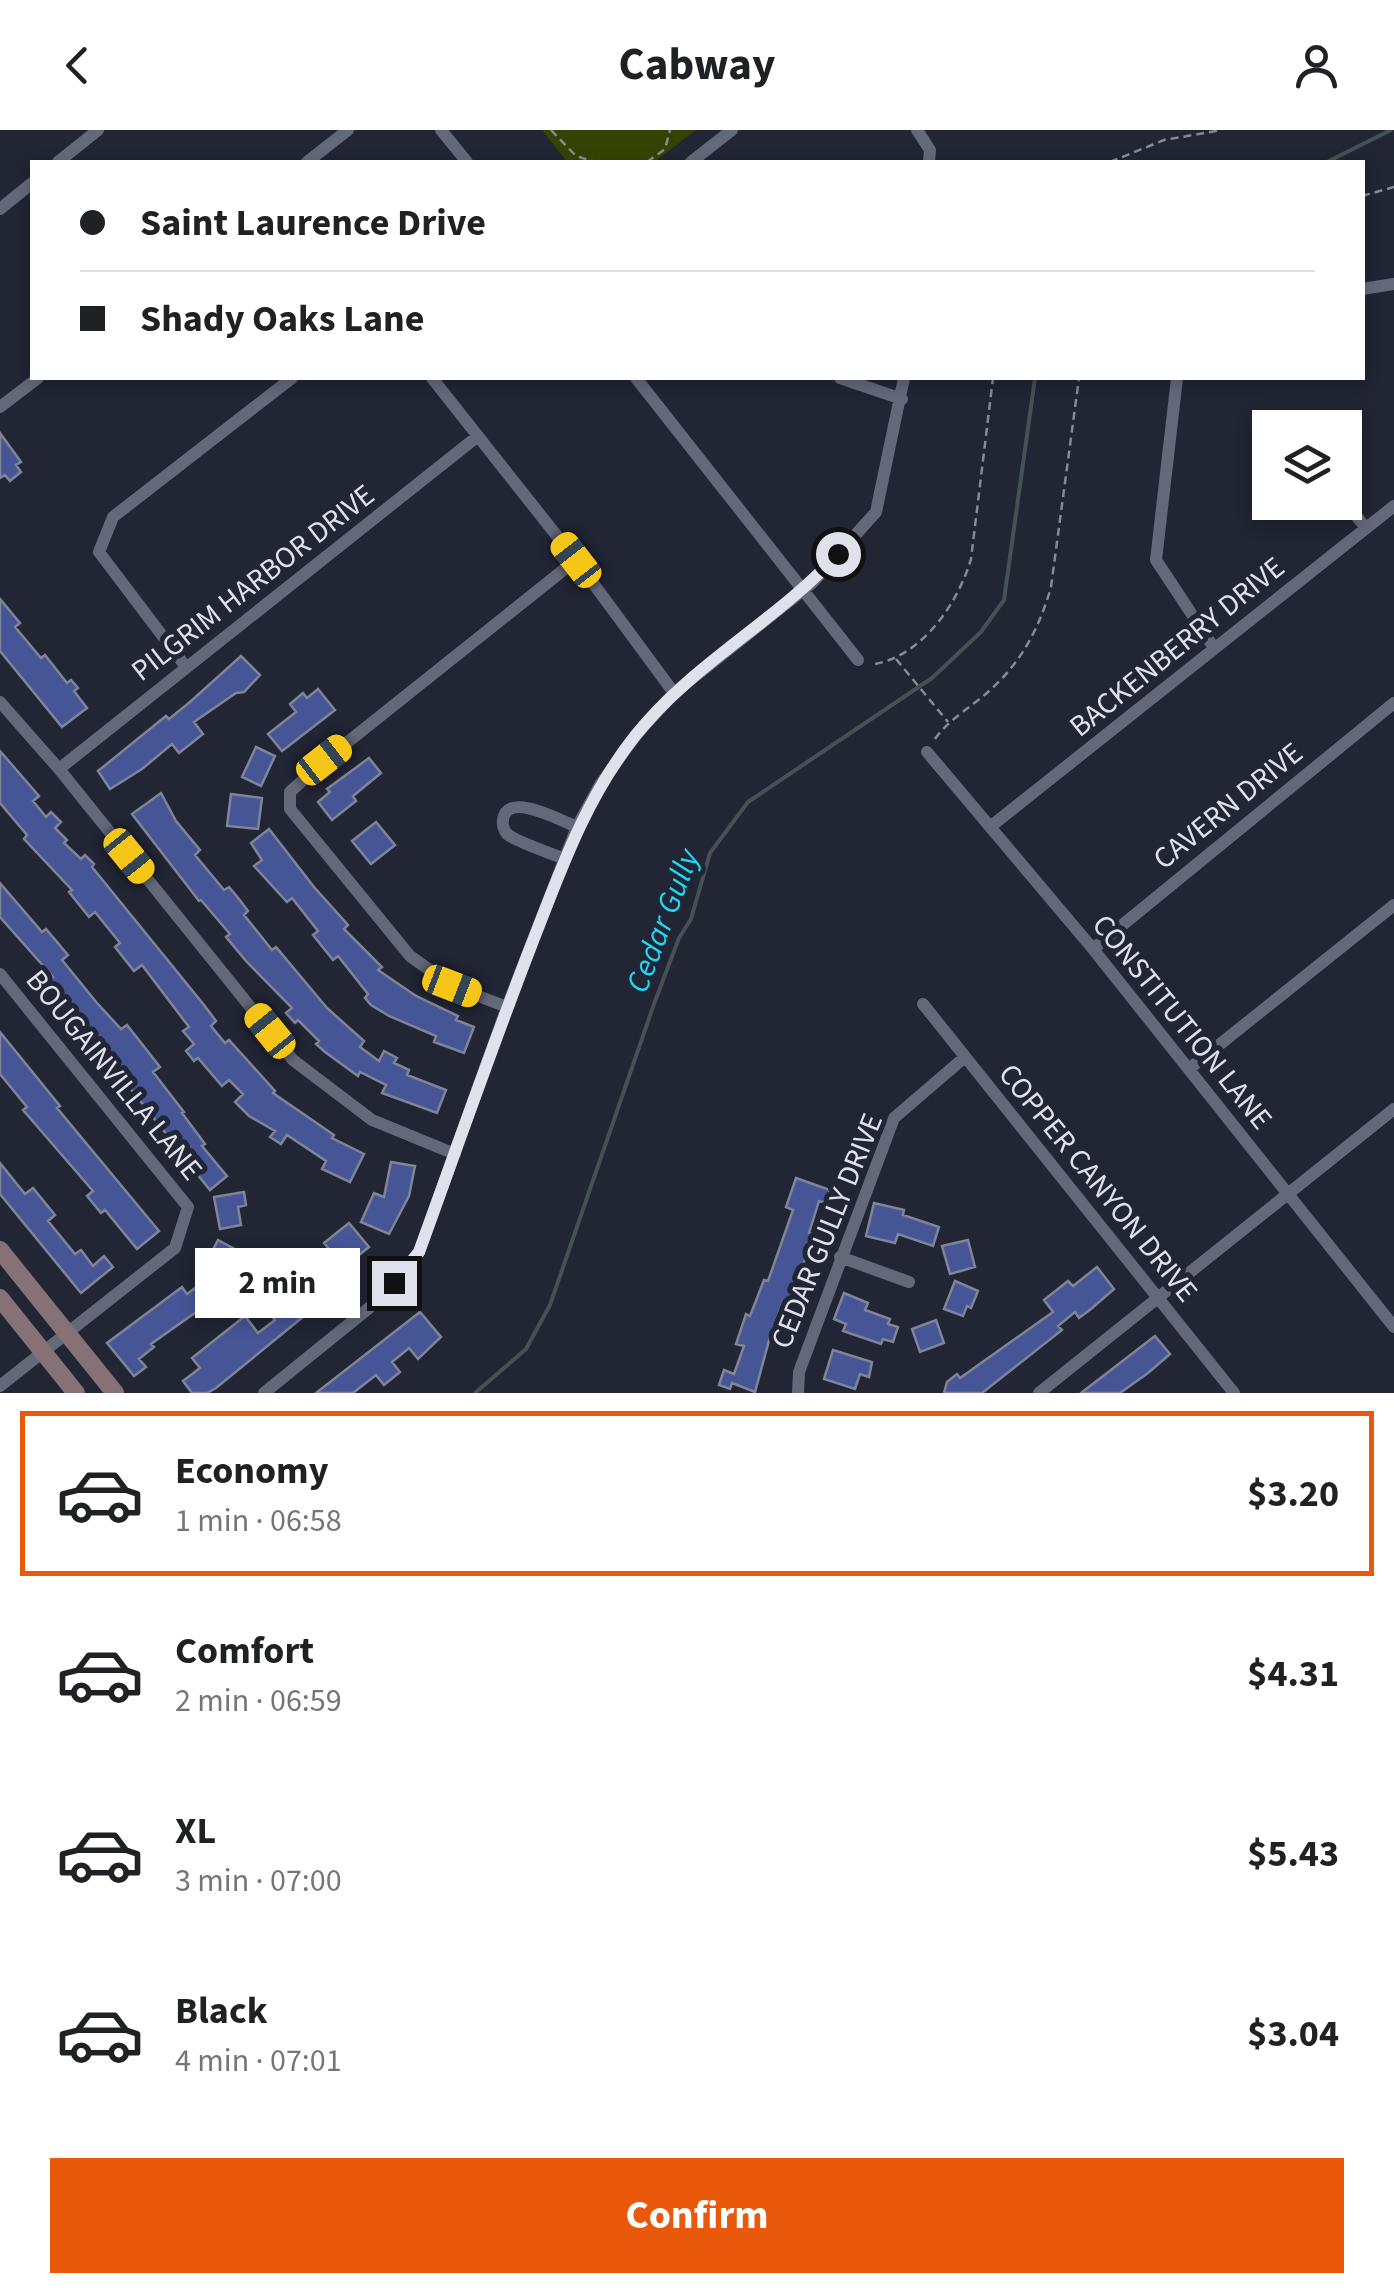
<!DOCTYPE html>
<meta charset="utf-8">
<style>
:root{--surface:#fff;--page:#f6f6f6;--text:#202124;--muted:#757577;--line:#e0e0e0;--accent:#ea580c}
body{margin:0;font-family:"Source Sans 3",sans-serif;background:var(--page);color:var(--text);height:100vh;display:flex;flex-direction:column;font-size:38px;white-space:nowrap}
*{box-sizing:border-box;margin:0}
p{font-size:32px;color:var(--muted)}
.icon{flex:none;width:55px;height:55px;fill:none;stroke:currentColor;stroke-width:2;stroke-linecap:round;stroke-linejoin:round}
.map{position:relative;height:1263px;overflow:hidden}
.drawer{display:flex;flex-direction:column;background:var(--surface);flex:1}
.drawer>*{flex:none}
.banner{position:absolute;left:30px;top:30px;width:1335px;height:220px;border-radius:0px;box-shadow:0 5px 15px #0003;display:grid;align-content:center;height:220px;padding:0 50px;background:var(--surface)}
.buttons{position:absolute;left:1252px;top:280px;display:grid;gap:20px}
.buttons a{display:grid;place-items:center;width:110px;height:110px;border-radius:0px;background:var(--surface);box-shadow:0 5px 15px #0003;font-size:50px}
.end{position:absolute;width:45px;height:45px;margin:-22px;border:12px solid #dfe2ec;background:#111;box-shadow:0 0 0 5px #111}
.from{border-radius:50%}
.bubble{position:absolute;height:70px;border-radius:0px;background:var(--surface);box-shadow:0 5px 15px #0003;font-size:32px;font-weight:700;line-height:70px;text-align:center}
.car{position:absolute;width:30px;height:60px;margin:-30px -15px;border-radius:12px;box-shadow:0 0 8px 2px #0007;background:linear-gradient(#f5c518 24%,#345 0 40%,#f5c518 0 76%,#345 0 86%,#f5c518 0)}
.banner b{display:flex;align-items:center;gap:35px;height:95px;font-size:38px}
.banner b+b{border-top:2px solid var(--line)}
.banner i{width:25px;height:25px;background:var(--text)}
ul{padding:18px 0 0;list-style:none}
li{display:flex;align-items:center;gap:30px;height:165px;margin:0 20px 15px;padding:0 30px;border:5px solid transparent;border-radius:0px}
li div{flex:1}
li b{display:block;font-size:38px}
li em{font-style:normal;font-weight:700}
li.current{border-color:var(--accent)}
li>.icon{width:90px;height:90px;stroke-width:1.5}
.action{display:flex;gap:20px;margin-top:auto;padding:20px 50px}
.action a{flex:1;height:115px;border-radius:0px;background:var(--accent);color:#fff;font-size:40px;font-weight:700;line-height:115px;text-align:center}
header{display:flex;justify-content:space-between;align-items:center;height:130px;padding:0 50px;background:var(--surface);font-size:45px;font-weight:700}
.map>svg:first-child{display:block}
.green{fill:#354302}
.lines{fill:none;stroke-linecap:round;stroke-linejoin:round}
.stream{stroke:#465055;stroke-width:4}
.building{fill:#465596;stroke:#7f8597;stroke-width:2.5}
.path{stroke:#868a96;stroke-width:2.5;stroke-dasharray:8 5;stroke-linecap:butt}
.street{stroke:#64697a;stroke-width:12}
.secondary{stroke:#867276;stroke-width:18}
.route{stroke:#dfe2ec;stroke-width:12}
.labels{text-anchor:middle;dominant-baseline:central;stroke-width:10;stroke-linejoin:round;paint-order:stroke}
.street-label{font-size:30px;fill:#dfe2ec;stroke:#212534}
.water-label{font-size:32px;font-style:italic;fill:#1fd9f4;stroke:#212534}
</style>
<header><svg class="icon" aria-label="back" viewBox="0 0 24 24"><path d="M15 5l-7 7 7 7"/></svg>Cabway<svg class="icon" aria-label="person" viewBox="0 0 24 24"><circle cx="12" cy="8" r="4"/><path d="M4 21q1-7 8-7t8 7"/></svg></header>
<div class="map">
<svg width="1394" height="1263" viewBox="0 0 1394 1263">
<rect width="100%" height="100%" fill="#212534"/>
<!-- green -->
<path class="green" d="M542,0H696L654,32H567Z"/>
<g class="lines">
<!-- stream -->
<path class="stream" d="M1327,32L1391,0
M475,1263L526,1219L550,1175L654,874L679,808L691,789L710,723L748,672L932,548L981,502L1004,470L1035,248"/>
</g>
<!-- building -->
<path class="building" d="M0,303L21,332L16,335L21,342L10,351L5,345L0,348Z
M0,469L20,493L15,497L41,528L45,525L67,553L71,550L78,558L74,561L87,578L62,597L0,521Z
M241,526L260,545L244,562L236,563L194,592L203,604L179,623L172,614L142,639L110,659L98,641L166,586L169,589L190,572Z
M318,559L335,580L282,621L268,604L296,582L290,574L303,563L307,568Z
M256,617L275,626L261,656L242,647Z
M0,621L39,666L33,671L46,687L51,682L61,692L55,698L67,710L64,713L81,729L85,725L94,734L92,737L204,875L216,891L211,896L225,913L229,910L275,961L273,963L334,1005L332,1008L364,1024L350,1052L322,1039L326,1031L287,1005L281,1014L270,1007L275,1001L249,986L235,972L243,964L229,950L222,956L198,928L194,931L186,921L194,914L183,901L189,897L142,835L134,841L115,817L120,813L95,782L89,787L69,762L72,760L24,709L27,705L0,673Z
M369,628L381,643L353,666L356,671L332,690L318,672L330,662L327,659Z
M161,663L176,691L200,720L195,725L224,760L229,757L239,769L248,781L244,785L272,820L276,817L327,878L364,911L360,917L379,931L384,921L397,928L394,933L409,940L407,945L446,960L437,983L382,963L386,955L360,942L358,946L325,922L316,914L319,911L298,890L295,893L286,883L292,878L246,831L226,807L230,804L201,770L199,771L132,684Z
M231,664L262,668L258,699L227,696Z
M376,692L395,715L371,734L352,711Z
M269,699L314,757L348,795L344,799L382,837L378,840L416,866L458,886L456,890L474,897L464,923L434,912L436,906L389,886L371,875L365,868L368,864L338,826L333,830L313,805L318,801L292,768L287,772L254,736L262,730L251,713Z
M0,753L42,802L46,799L68,825L62,830L97,873L121,899L127,895L160,937L153,942L184,982L182,983L205,1014L202,1016L227,1046L210,1060L192,1038L195,1036L182,1018L179,1020L46,852L53,847L0,787Z
M0,902L60,976L57,978L159,1101L137,1119L105,1080L101,1083L87,1066L93,1061L23,980L27,977L0,944Z
M391,1032L415,1036L409,1066L389,1104L361,1092L374,1063L384,1067Z
M0,1033L25,1064L33,1058L55,1085L48,1091L75,1124L81,1120L93,1136L104,1126L113,1137L81,1163L0,1064Z
M796,1048L830,1060L826,1073L819,1071L809,1103L814,1105L788,1176L782,1174L775,1193L781,1195L776,1209L770,1207L755,1262L732,1253L730,1259L719,1255L724,1240L734,1244L744,1216L736,1214L746,1184L750,1186L764,1150L768,1151L793,1080L786,1077Z
M244,1062L246,1075L238,1077L241,1095L220,1099L214,1067Z
M874,1073L904,1080L903,1085L939,1097L933,1116L898,1104L895,1113L866,1106Z
M349,1093L369,1117L334,1145L342,1155L216,1258L207,1263H192L183,1251L200,1238L192,1228L245,1186L258,1203L275,1190L269,1183L286,1169L282,1164L290,1158L292,1160L335,1126L324,1113Z
M218,1110L244,1124L230,1151L204,1137Z
M968,1110L975,1137L950,1144L942,1116Z
M1097,1137L1114,1159L1091,1179L1079,1188L1075,1182L1058,1196L1062,1200L982,1263H944L947,1252L957,1244L960,1248L1053,1182L1044,1170L1068,1151L1073,1156Z
M955,1151L978,1161L971,1178L967,1176L963,1186L944,1179Z
M203,1152L216,1168L151,1214L154,1217L139,1229L146,1237L134,1246L107,1213L182,1157L187,1164Z
M844,1163L868,1173L865,1180L890,1189L888,1194L898,1197L893,1212L883,1209L881,1214L843,1201L846,1194L834,1189Z
M420,1182L441,1207L418,1229L409,1218L392,1232L400,1242L384,1255L376,1245L353,1263H316Z
M936,1190L944,1213L920,1222L912,1199Z
M1155,1206L1170,1224L1148,1243L1120,1263H1081Z
M833,1220L872,1232L869,1247L860,1244L855,1259L824,1249Z"/>
<g class="lines">
<!-- path -->
<path class="path" d="M551,0L576,26L595,32
M647,32L665,19L670,0
M1110,32L1164,10L1222,0
M1362,66L1394,57
M896,529L948,592
M875,534C923,525 958,473 971,429L993,248
M935,609C948,590 971,577 988,562C1021,533 1039,499 1051,457L1079,248"/>
<!-- street -->
<path class="street" d="M441,0L467,32
M917,0L930,20L929,32
M58,32L98,0
M307,32L348,0
M691,32L732,0
M0,79L32,53
M1362,159L1394,154
M432,248L576,430L674,563
M636,248L858,530
M840,248L902,269
M1177,248L1156,430L1214,518
M0,277L38,248
M1345,372L1366,398
M186,537L99,422L113,387L292,248
M0,572L59,639L293,930L372,990L455,1024
M927,622L1093,819L1394,1197
M59,639L478,306
M990,697L1394,376
M565,729C551,723 518,713 507,704C504,701 502,694 503,690C506,660 562,691 577,697
M1093,819L1394,573
M0,844L188,1077L175,1118L0,1256
M923,874L1234,1263
M507,877L452,856L410,826L290,679V662L324,631L576,430
M1189,939L1394,775
M840,1127L909,1152
M394,1153L419,1122L507,877L577,697L600,655L636,605L674,563L812,453L876,382L904,248
M264,1263L369,1178
M798,1263L799,1242L894,988L965,927
M1039,1263L1394,979"/>
<!-- secondary -->
<path class="secondary" d="M0,1120L115,1263
M0,1168L76,1263"/>
</g>
<g class="lines">
<!-- route -->
<path class="route" d="M394,1153L419,1122C456,1020 492,917 531,816C560,742 585,669 635,606C692,534 777,491 838,424"/>
</g>
<g class="labels">
<!-- street labels -->
<g class="street-label">
<text transform="translate(253 453) rotate(-38)">PILGRIM HARBOR DRIVE</text>
<text transform="translate(1177 517) rotate(-39)">BACKENBERRY DRIVE</text>
<text transform="translate(1228 676) rotate(-39)">CAVERN DRIVE</text>
<text transform="translate(1182 892) rotate(51)">CONSTITUTION LANE</text>
<text transform="translate(114 945) rotate(51)">BOUGAINVILLA LANE</text>
<text transform="translate(1098 1053) rotate(51)">COPPER CANYON DRIVE</text>
<text transform="translate(827 1101) rotate(-68)">CEDAR GULLY DRIVE</text>
</g>
<!-- water labels -->
<g class="water-label">
<text transform="translate(663 791) rotate(-69)">Cedar Gully</text>
</g>
</g>
</svg>
<div class="buttons">
<a><svg class="icon" aria-label="layers" viewBox="0 0 24 24"><path d="M12 4l9 5-9 5-9-5zM3 14l9 5 9-5"/></svg></a>
</div>
<i class="end from" style="left:838px;top:424px"></i>
<i class="end" style="left:394px;top:1153px"></i>
<div class="bubble" style="left:195px;top:1118px;width:165px">2 min</div>
<i class="car" style="left:576px;top:430px;rotate:322deg"></i>
<i class="car" style="left:324px;top:630px;rotate:52deg"></i>
<i class="car" style="left:129px;top:726px;rotate:141deg"></i>
<i class="car" style="left:452px;top:856px;rotate:111deg"></i>
<i class="car" style="left:270px;top:901px;rotate:321deg"></i>
<div class="banner">
<b><i class="from"></i>Saint Laurence Drive</b>
<b><i></i>Shady Oaks Lane</b>
</div>
</div>
<section class="drawer">
<ul>
<li class="current"><svg class="icon" aria-label="car" viewBox="0 0 24 24"><path d="M5 17H2v-5l4-1 3-4h7l3 4 3 1v5h-3M9 17h6M6 11h13"/><circle cx="7" cy="17" r="2"/><circle cx="17" cy="17" r="2"/></svg><div><b>Economy</b><p>1 min · 06:58</p></div><em>$3.20</em></li>
<li><svg class="icon" aria-label="car" viewBox="0 0 24 24"><path d="M5 17H2v-5l4-1 3-4h7l3 4 3 1v5h-3M9 17h6M6 11h13"/><circle cx="7" cy="17" r="2"/><circle cx="17" cy="17" r="2"/></svg><div><b>Comfort</b><p>2 min · 06:59</p></div><em>$4.31</em></li>
<li><svg class="icon" aria-label="car" viewBox="0 0 24 24"><path d="M5 17H2v-5l4-1 3-4h7l3 4 3 1v5h-3M9 17h6M6 11h13"/><circle cx="7" cy="17" r="2"/><circle cx="17" cy="17" r="2"/></svg><div><b>XL</b><p>3 min · 07:00</p></div><em>$5.43</em></li>
<li><svg class="icon" aria-label="car" viewBox="0 0 24 24"><path d="M5 17H2v-5l4-1 3-4h7l3 4 3 1v5h-3M9 17h6M6 11h13"/><circle cx="7" cy="17" r="2"/><circle cx="17" cy="17" r="2"/></svg><div><b>Black</b><p>4 min · 07:01</p></div><em>$3.04</em></li>
</ul>
<div class="action"><a>Confirm</a></div>
</section>
